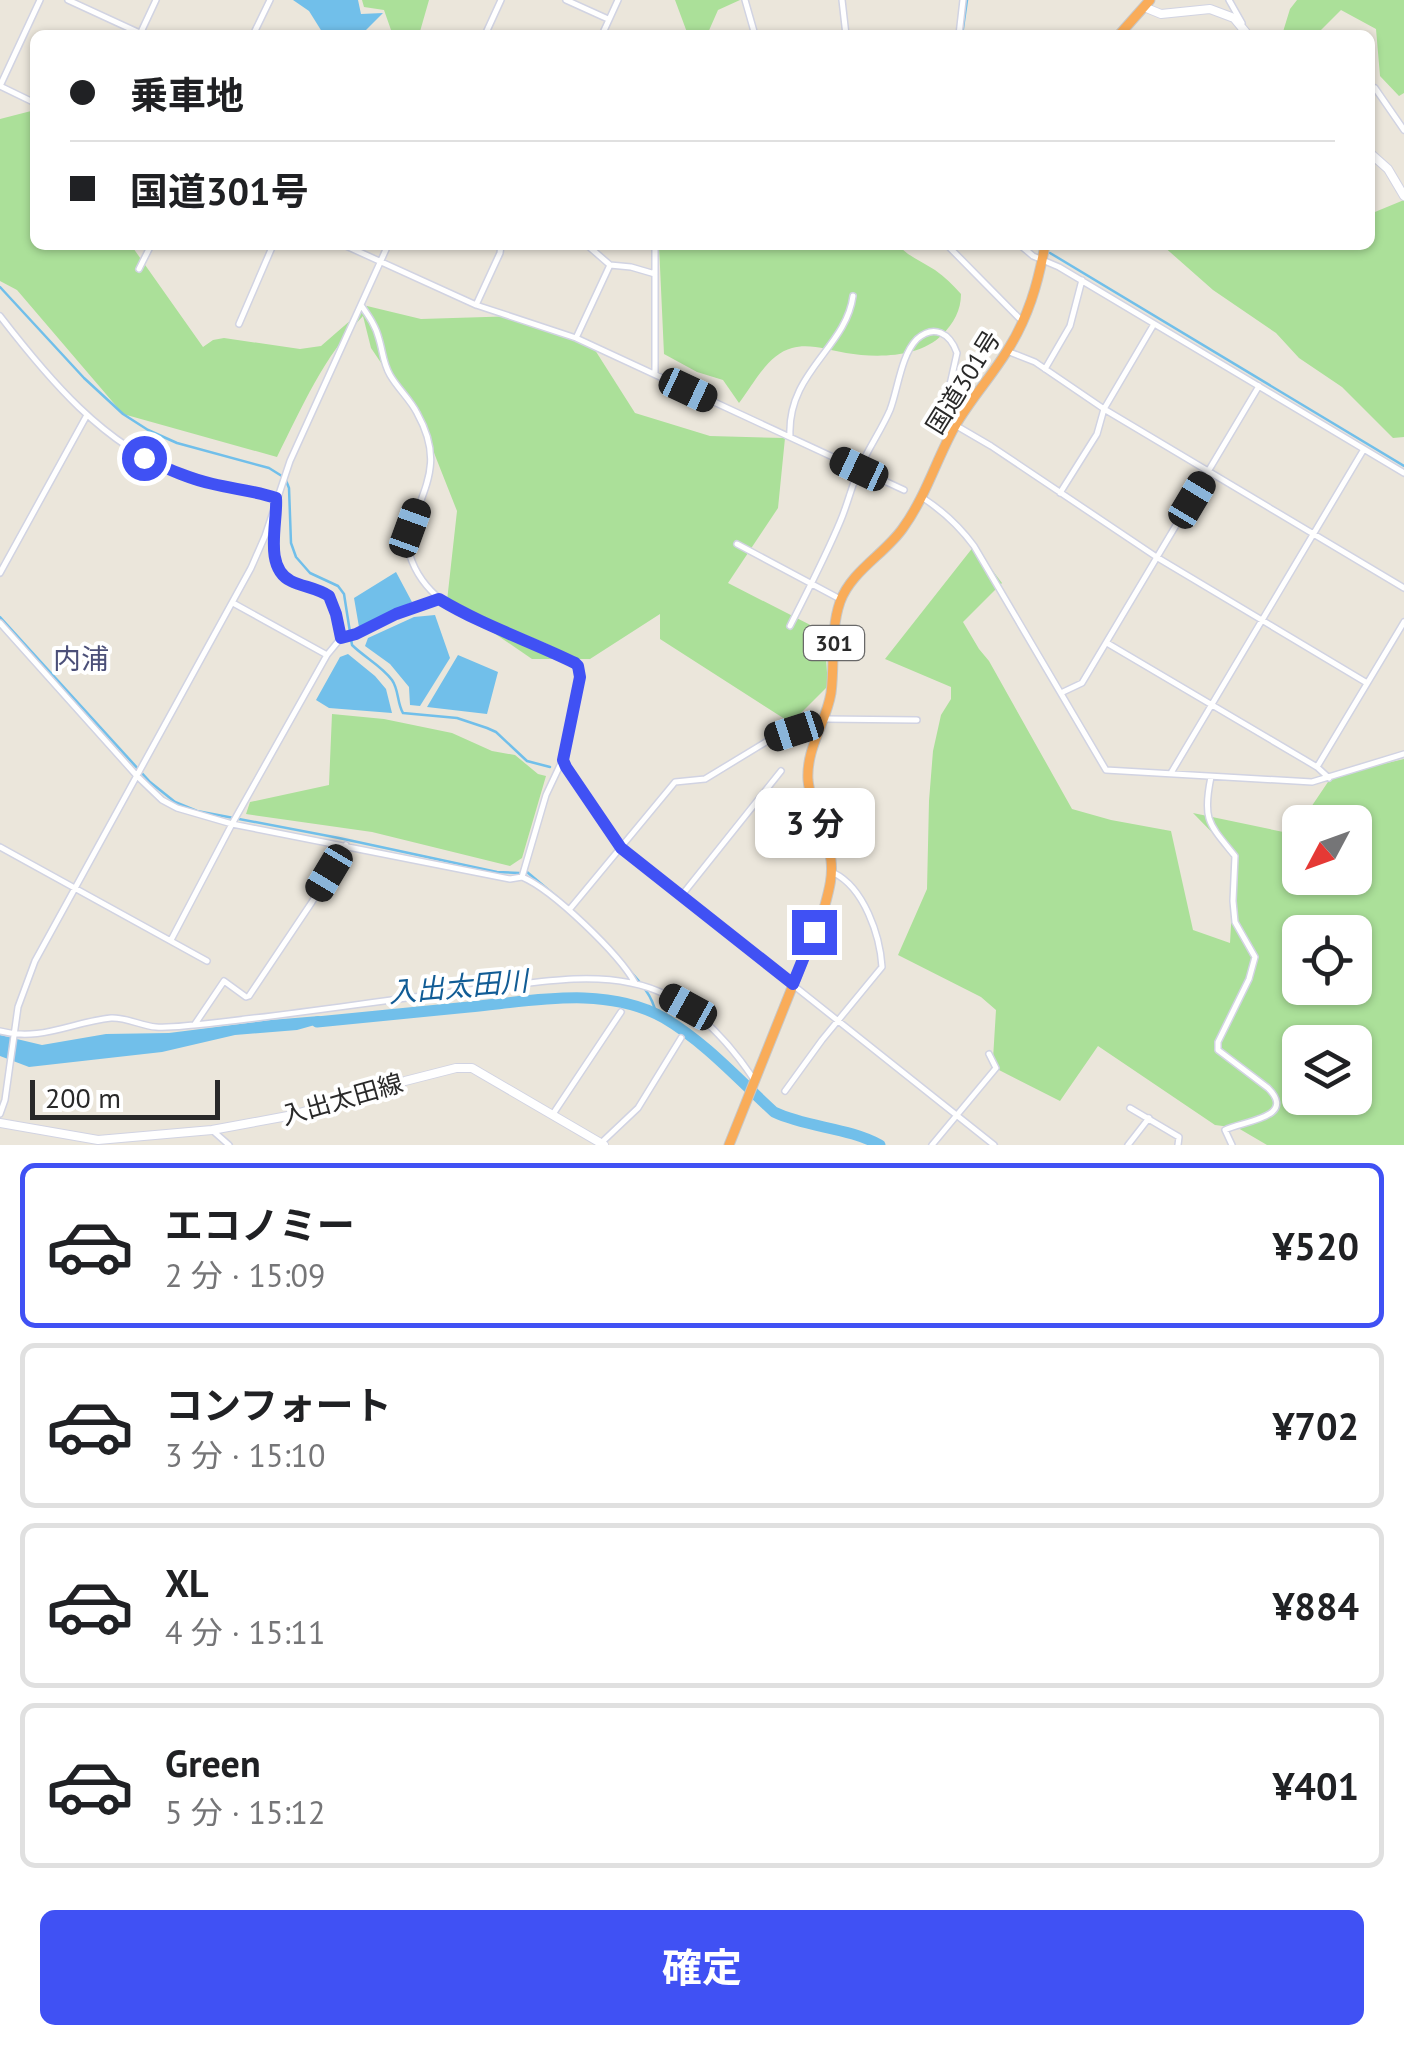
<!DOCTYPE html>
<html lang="ja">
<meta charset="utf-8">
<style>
:root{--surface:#fff;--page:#f6f6f6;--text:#202124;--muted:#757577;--line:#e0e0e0;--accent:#4051f4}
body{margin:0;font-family:"PT Sans","Noto Sans JP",sans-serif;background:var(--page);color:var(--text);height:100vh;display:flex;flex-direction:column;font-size:38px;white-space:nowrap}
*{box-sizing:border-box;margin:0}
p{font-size:32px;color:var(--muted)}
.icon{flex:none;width:55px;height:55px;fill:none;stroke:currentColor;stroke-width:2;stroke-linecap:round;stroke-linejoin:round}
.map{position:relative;height:1145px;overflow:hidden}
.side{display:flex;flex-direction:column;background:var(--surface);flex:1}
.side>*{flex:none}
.guide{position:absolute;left:30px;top:30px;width:1345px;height:220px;border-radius:15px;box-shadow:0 2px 8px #0004;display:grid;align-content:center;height:220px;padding:0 40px;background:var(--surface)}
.needle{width:65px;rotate:229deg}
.tools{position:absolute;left:1282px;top:805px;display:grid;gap:20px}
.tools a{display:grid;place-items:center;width:90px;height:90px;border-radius:15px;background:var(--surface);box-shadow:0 2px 8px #0004;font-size:50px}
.scale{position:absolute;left:30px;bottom:25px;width:190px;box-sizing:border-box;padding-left:10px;border:5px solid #292929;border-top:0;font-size:28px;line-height:35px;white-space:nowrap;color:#292929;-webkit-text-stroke:8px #fff;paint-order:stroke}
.end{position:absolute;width:45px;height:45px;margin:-22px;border:12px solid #4051f4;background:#fff;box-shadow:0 0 0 5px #fff}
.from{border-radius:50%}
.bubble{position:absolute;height:70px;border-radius:15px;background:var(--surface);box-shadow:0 2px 8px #0004;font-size:32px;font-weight:700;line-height:70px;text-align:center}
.car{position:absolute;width:30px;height:60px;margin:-30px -15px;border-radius:12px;box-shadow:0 0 8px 2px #0007;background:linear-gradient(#222 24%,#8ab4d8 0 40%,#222 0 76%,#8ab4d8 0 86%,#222 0)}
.guide b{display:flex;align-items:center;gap:35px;height:95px;font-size:38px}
.guide b+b{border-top:2px solid var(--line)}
.guide i{width:25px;height:25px;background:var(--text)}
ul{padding:18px 0 0;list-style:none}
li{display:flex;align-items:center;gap:30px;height:165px;margin:0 20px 15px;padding:0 20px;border:5px solid var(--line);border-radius:15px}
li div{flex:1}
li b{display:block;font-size:38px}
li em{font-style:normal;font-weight:700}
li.on{border-color:var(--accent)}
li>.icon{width:90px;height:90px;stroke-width:1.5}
.button{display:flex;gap:20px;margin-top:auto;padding:20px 40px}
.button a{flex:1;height:115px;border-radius:15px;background:var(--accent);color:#fff;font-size:40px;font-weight:700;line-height:115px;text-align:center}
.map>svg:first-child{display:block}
.green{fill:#abe099;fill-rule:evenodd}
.water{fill:#71bfea}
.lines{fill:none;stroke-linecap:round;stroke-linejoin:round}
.stream{stroke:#71bfea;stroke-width:2.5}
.river{stroke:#71bfea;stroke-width:11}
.street-casing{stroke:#d1d3e2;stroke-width:8}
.secondary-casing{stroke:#d1d3e2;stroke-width:10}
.highway-casing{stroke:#c7c7c7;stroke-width:11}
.street{stroke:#fff;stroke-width:5}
.secondary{stroke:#fff;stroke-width:8}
.highway{stroke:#f9ac59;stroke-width:9}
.route{stroke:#4051f4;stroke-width:12}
.labels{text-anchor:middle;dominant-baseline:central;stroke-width:8;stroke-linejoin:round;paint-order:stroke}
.shield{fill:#fff;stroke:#696969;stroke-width:2.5}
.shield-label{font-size:22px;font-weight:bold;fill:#292929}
.street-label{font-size:25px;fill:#292929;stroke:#fff}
.neighbourhood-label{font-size:28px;fill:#4b4f78;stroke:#fff}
.water-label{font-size:28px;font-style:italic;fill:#115c95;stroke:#fff}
</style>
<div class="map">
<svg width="1404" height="1145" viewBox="0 0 1404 1145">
<rect width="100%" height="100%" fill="#ebe6db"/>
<!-- green -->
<path class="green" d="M362,0H429L419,35H389L391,30L384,10L364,7Z
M675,0H740L718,10L707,35H688Z
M1297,0H1404V93L1399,96L1380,76L1376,29L1341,10L1316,35H1282L1290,9Z
M35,110V245H131L203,347L213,340L224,338L300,349L321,346L367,306L421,319L520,316L595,350L635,413L710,436L785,438L778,508L728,583L824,632L828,686L791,723L660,639V614L590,659H532L447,601L457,511L423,425L371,348L363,316C324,356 302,407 277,457L123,414L17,290L0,281V119Z
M1404,200V437L1393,438L1342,387L1299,358L1276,333L1213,290L1162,245H1370V214Z
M659,245H898C909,257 921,261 935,270C945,277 953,285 961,294C961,310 954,323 942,335C919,358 876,358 846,353C829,350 809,343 792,348C768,354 753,385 739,403L723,380L697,372L664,354Z
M974,546L1002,583L963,622L979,649L989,661L1072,809L1111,820L1171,831L1193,930L1230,943L1235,856L1193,813L1293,834L1300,824V878H1355V822H1301L1332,776L1404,759V1145H1267L1238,1128L1215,1125L1098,1046L1060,1101L997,1069L993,1059L996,1010L981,997L898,955L927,889L929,801L933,751L941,715L951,699V687L885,659ZM1300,932H1355V988H1300ZM1300,1042H1355V1098H1300Z
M332,714L384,719L452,733L492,751L515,755L538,774L546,776L522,858L510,866L372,832L246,814L250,802L329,785Z"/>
<!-- water -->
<path class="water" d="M293,0H358L361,14L383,13L366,30L364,35H324L309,11Z
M396,572L412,602L359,627L354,598Z
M435,615L450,658L420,706L410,705L409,687L390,664L365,646L368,638L414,617Z
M348,654L375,676L386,689L392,713L329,708L316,700L340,657Z
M458,655L498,672L487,714L427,707Z
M319,1016L329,1021L297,1030L235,1035L162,1052L91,1060L29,1067L0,1056V1035L42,1045L106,1034L169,1033L271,1020Z"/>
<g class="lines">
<!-- stream -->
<path class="stream" d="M962,35L967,0
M1038,245L1039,246
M1050,253L1404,466
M0,287L84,378L123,414L148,430L177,443L269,468L285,478L289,488L291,543L296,557L310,573L338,586L344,594L352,645C364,657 382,666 392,680C399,690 397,703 403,713L457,718L487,728L496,732L527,761L550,767
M0,617L150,782L175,802L197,811L339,838L497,872L519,873
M527,872L563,902
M628,969C640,982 653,996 656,1014"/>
<!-- river -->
<path class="river" d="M317,1022C368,1017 418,1012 469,1007C532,1001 606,985 664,1018C705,1042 739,1080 774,1112C808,1128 847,1127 880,1145"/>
<!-- street casing -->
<g class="street-casing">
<path id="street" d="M68,0L144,35
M566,0L608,19
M745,0L755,35
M842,0L846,35
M1229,0L1242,23
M141,32L156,0
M253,35L270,0
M485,35L501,0
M602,35L618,0
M959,35L963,0
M0,86L40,0
M0,86L35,103
M1375,88L1404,130
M344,245L476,305L576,338L904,490
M587,245L610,265L631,267L655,274
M947,245L1021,320
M1020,245L1033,256L1059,267L1404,473
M139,269L151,245
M361,305C368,315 376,326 379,339C383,352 383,363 390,375C398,389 410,399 417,413C446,465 422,488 408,538C407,549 410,558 415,568C446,630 529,627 578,667L579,677L576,699L563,759L546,795L522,877C553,890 619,954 635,983
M476,305L500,253L501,245
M0,316C47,377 104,446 179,473C211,485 244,488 277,498
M239,324L273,245
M576,338L610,265
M1007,351L1035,362L1104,409L1404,588
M1045,369L1070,326L1082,280
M655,374V245
M790,436C787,372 846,348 853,296
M1060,493L1097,434L1104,409L1154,324
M923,498C943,511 960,527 974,546L1106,770L1312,782L1404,754
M277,506C276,528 265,569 291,581C303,587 317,588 329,595L337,613L341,638
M737,544L840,599
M0,573L87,415
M233,603L327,655
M0,623L137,776L162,800L177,808L232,824L510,879L522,877
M790,626C807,592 825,558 840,522C847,506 851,488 858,472C867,450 881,431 890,410C898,389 901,355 917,339C934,324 950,333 957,353L945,407L955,425L991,446L1158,558L1367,683
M1107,643L1317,767L1329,778
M1063,692L1082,683L1259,386
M825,719L917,720
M563,759L621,848L994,1145
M1317,767L1404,622
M1171,773L1364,449
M1211,777C1202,820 1209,824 1235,856L1233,901L1235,922L1255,957L1249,979L1218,1042V1050L1268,1088C1298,1118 1242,1121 1225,1130L1232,1145
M0,847L207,961
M682,895L781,771
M569,910L675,782L705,779L774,737L807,727
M171,940L232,824L327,655L341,638L357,634L396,614L429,604L439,599
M195,1024L224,981L246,997L249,996L312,902L346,845
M0,1031C40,1042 72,1022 111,1018C126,1017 141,1026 156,1027C168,1028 182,1026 194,1025C292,1015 389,999 487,988C535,983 584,973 631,983C685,993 724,1035 753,1078
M785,1091L822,1040L882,967C880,935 864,888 834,873
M1130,1108L1179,1137L1178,1145
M0,1114L5,1100L18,1007L35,961L251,568L265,536L290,461L388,245
M553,1114L621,1012
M212,1130L229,1145
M601,1143L638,1108L681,1038
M932,1145L996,1068L989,1054
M1128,1145L1149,1118"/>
</g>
<!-- secondary casing -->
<g class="secondary-casing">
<path id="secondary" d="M1144,7L1161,14L1210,9L1234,18L1248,35
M1370,153L1388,169L1404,196
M0,1123L98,1140L212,1130L293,1115L405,1081L456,1068H472L604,1145"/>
</g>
<!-- highway casing -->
<g class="highway-casing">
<path id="highway" d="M1119,35L1150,0
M729,1145L825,905C829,890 833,876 831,860C827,832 811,809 808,780C806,748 826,723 831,693C835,663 830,631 840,602C851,571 885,554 903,528C926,496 936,460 955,426C970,400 991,377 1007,351C1028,318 1038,284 1045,245"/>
</g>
<!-- street -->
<use href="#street" class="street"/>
<!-- secondary -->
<use href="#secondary" class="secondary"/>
<!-- highway -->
<use href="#highway" class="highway"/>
</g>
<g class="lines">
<!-- route -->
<path class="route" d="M144,458C166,468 189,479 213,484C234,489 255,491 276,498C278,522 263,567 291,581C303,587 317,588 329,596L336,614L341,638L356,634L396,614L439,599C482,625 530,641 575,663L578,666L580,677L563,760L566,767L621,848L793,984L814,932"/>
</g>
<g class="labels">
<!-- shield labels -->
<rect class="shield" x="804" y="626" width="60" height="34" rx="8"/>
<g class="shield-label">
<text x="834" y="643">301</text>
</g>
<!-- street labels -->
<g class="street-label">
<text transform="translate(963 382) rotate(-58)">国道301号</text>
<text transform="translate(342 1099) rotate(-16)">入出太田線</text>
</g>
<!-- neighbourhood labels -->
<g class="neighbourhood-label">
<text x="81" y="658">内浦</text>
</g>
<!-- water labels -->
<g class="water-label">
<text transform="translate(458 986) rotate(-5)">入出太田川</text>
</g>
</g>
</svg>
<div class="tools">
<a><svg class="needle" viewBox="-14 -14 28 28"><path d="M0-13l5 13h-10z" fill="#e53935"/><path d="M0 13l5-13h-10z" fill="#757577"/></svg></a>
<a><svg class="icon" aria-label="locate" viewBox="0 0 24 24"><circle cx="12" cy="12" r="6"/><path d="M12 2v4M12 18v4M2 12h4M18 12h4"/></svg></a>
<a><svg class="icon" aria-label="layers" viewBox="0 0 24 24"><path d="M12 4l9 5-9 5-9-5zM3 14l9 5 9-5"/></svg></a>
</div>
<div class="scale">200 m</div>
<i class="end from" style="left:144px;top:458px"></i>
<i class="end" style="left:814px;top:932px"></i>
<div class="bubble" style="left:755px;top:788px;width:120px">3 分</div>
<i class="car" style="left:688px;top:390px;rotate:115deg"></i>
<i class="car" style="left:859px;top:469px;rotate:295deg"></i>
<i class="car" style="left:1192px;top:500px;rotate:31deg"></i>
<i class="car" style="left:410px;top:528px;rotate:20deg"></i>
<i class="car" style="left:794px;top:731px;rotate:252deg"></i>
<i class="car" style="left:329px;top:873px;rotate:211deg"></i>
<i class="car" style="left:688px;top:1007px;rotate:299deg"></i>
<div class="guide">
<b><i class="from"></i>乗車地</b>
<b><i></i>国道301号</b>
</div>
</div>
<section class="side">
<ul>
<li class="on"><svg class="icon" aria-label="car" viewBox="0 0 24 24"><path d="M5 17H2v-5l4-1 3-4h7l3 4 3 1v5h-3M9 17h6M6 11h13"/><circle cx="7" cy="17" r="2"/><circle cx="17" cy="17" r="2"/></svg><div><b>エコノミー</b><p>2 分 · 15:09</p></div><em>¥520</em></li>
<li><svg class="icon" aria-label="car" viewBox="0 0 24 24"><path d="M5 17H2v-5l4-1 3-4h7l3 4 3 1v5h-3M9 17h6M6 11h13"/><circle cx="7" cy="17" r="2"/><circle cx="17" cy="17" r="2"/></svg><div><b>コンフォート</b><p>3 分 · 15:10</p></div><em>¥702</em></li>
<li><svg class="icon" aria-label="car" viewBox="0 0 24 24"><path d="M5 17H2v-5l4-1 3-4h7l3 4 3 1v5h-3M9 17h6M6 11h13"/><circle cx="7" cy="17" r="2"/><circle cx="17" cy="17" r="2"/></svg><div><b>XL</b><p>4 分 · 15:11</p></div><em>¥884</em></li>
<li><svg class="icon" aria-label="car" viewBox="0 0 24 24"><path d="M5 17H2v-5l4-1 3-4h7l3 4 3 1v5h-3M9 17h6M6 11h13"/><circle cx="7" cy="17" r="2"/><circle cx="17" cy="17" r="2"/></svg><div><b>Green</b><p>5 分 · 15:12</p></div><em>¥401</em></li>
</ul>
<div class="button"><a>確定</a></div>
</section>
